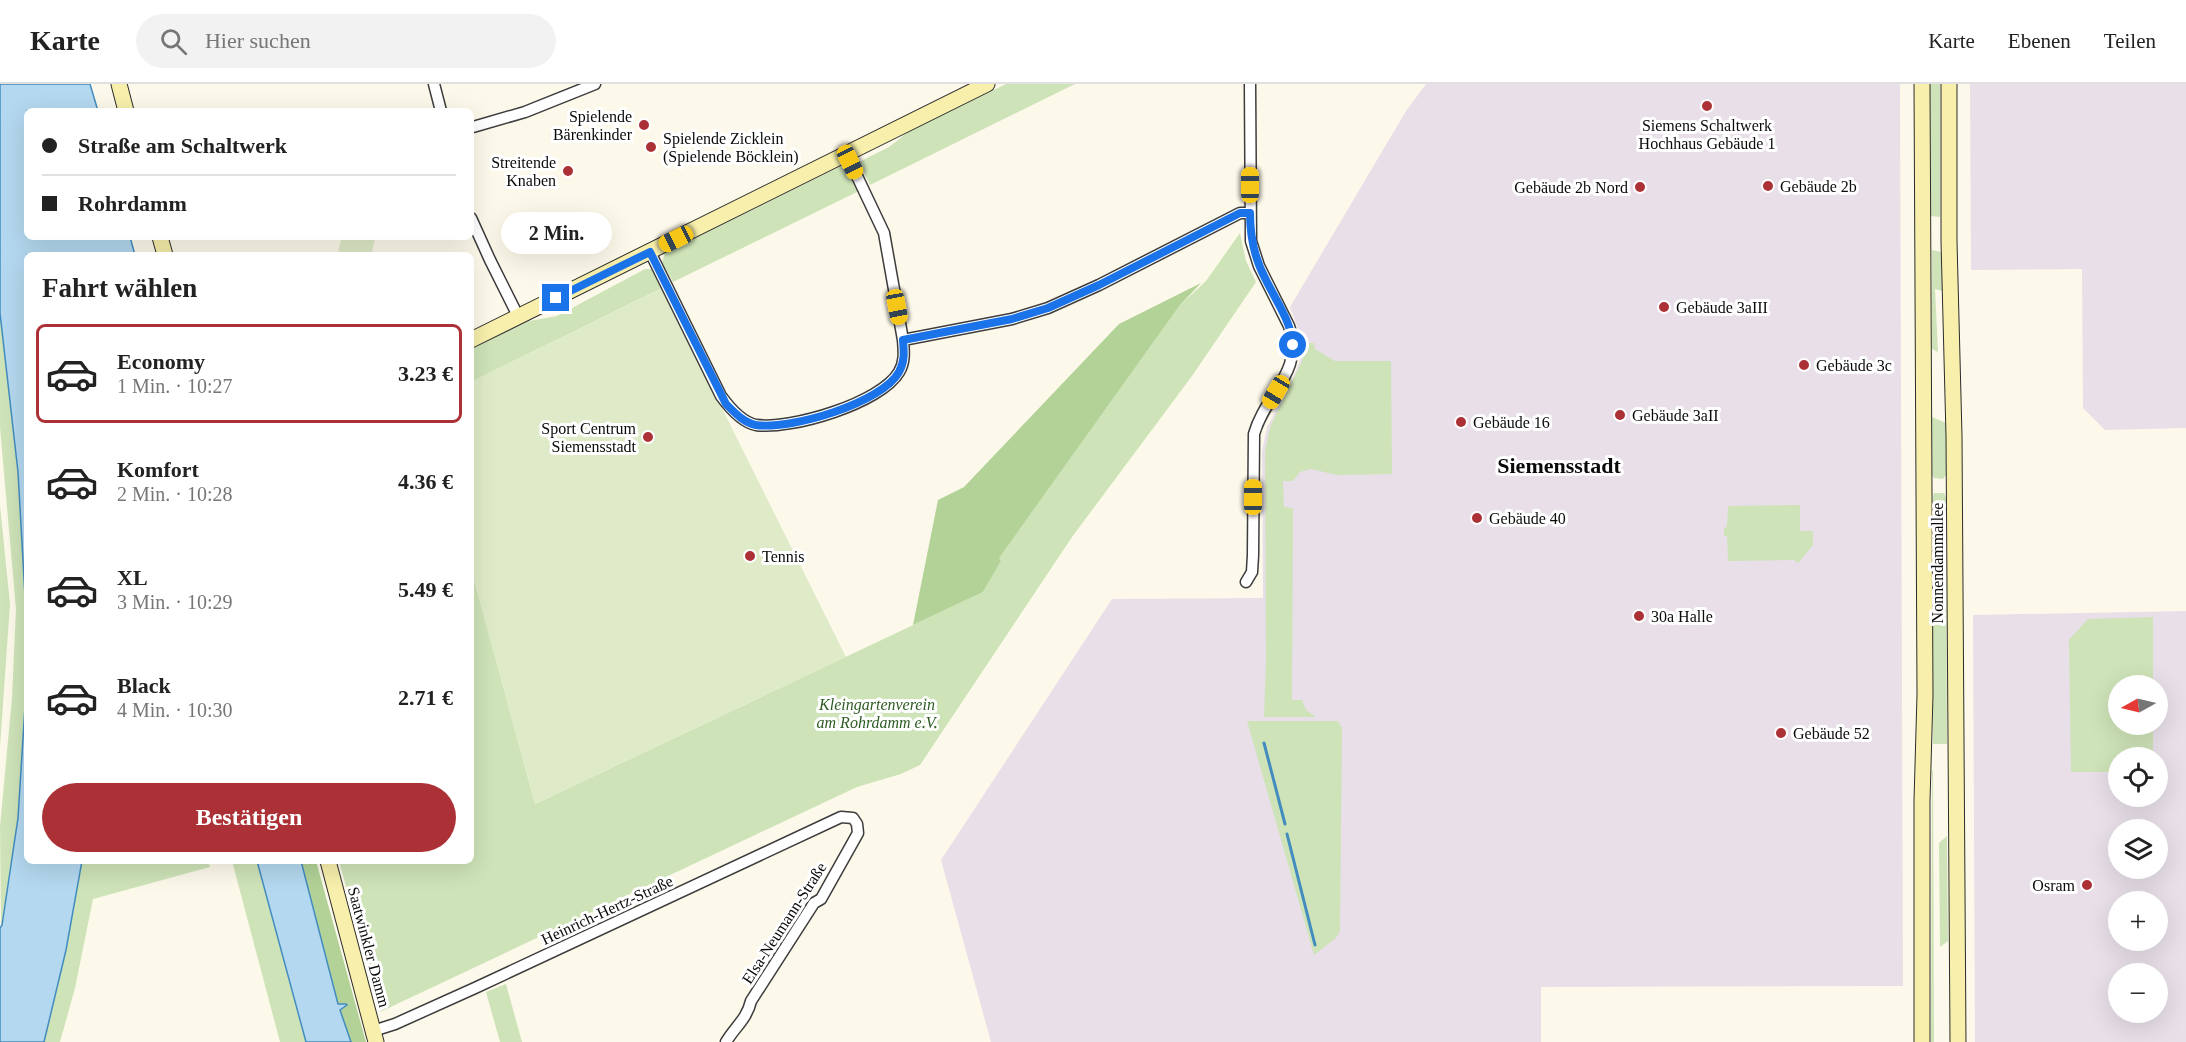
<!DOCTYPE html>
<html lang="de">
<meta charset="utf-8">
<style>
:root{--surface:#fff;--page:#f2f2f2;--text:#222;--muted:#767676;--line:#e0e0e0;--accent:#ac3136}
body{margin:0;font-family:Georgia,serif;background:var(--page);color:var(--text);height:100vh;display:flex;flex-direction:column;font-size:22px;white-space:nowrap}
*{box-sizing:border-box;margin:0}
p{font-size:20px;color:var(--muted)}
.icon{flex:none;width:33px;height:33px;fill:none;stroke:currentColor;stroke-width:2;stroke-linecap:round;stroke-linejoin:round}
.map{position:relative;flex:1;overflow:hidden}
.details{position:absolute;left:24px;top:168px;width:450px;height:612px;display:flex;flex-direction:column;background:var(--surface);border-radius:9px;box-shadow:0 6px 24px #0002}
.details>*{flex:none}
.hud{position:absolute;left:24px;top:24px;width:450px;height:132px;border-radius:9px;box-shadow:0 6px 24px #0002;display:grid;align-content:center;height:132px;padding:0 18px;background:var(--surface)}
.needle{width:39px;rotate:262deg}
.buttons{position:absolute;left:2108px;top:591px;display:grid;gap:12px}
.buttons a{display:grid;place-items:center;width:60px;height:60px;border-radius:50%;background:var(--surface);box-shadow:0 6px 24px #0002;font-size:30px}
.end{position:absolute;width:27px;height:27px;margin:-14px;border:8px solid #1a73e8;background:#fff;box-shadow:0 0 0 3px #fff}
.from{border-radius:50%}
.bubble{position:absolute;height:42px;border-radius:21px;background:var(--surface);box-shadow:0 6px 24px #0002;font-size:20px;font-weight:800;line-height:42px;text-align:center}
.car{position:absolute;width:18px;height:36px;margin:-18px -9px;border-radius:8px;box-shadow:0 0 4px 2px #0007;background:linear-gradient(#f5c518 24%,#345 0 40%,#f5c518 0 76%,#345 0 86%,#f5c518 0)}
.hud b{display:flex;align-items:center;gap:21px;height:57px;font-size:22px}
.hud b+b{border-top:2px solid var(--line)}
.hud i{width:15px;height:15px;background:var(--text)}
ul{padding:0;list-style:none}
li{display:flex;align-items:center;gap:18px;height:99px;margin:0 12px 9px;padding:0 6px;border:3px solid transparent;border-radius:9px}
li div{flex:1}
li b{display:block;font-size:22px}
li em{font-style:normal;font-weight:800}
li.on{border-color:var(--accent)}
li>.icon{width:54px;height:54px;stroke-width:1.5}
h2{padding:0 18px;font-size:27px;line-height:72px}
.action{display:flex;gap:12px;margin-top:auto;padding:12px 18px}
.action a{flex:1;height:69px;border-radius:36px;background:var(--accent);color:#fff;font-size:24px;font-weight:800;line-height:69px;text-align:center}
header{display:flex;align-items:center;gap:36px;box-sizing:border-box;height:84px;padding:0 30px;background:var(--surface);border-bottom:2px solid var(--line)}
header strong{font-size:28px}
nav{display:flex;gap:33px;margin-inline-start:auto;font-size:21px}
.search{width:420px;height:54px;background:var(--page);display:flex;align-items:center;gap:15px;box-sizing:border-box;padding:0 21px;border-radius:33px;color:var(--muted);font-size:22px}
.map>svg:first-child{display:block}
.industrial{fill:#e8dfe9;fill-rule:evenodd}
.green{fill:#cee3b8}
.forest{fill:#b2d298}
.pitch{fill:#dfebc8}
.water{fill:#b4d8ef;stroke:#428cbf;stroke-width:1.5}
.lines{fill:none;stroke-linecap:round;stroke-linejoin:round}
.stream{stroke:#428cbf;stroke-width:3}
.minor-casing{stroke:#3d3d3d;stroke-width:13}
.secondary-casing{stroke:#2c2c2c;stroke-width:17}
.minor{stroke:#fff;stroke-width:10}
.secondary{stroke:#f7efab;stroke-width:15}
.route{stroke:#1a73e8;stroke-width:8}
.poi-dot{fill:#ac3136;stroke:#fff;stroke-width:2}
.labels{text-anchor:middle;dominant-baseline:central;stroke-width:6;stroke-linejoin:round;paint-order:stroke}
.poi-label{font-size:16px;fill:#0a0a0a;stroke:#fff;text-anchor:start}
.street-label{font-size:16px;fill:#0a0a0a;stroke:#fff}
.park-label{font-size:16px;font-style:italic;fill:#2d5b22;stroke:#fff}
.district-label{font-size:22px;font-weight:bold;fill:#0a0a0a;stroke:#fff}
</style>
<header>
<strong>Karte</strong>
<div class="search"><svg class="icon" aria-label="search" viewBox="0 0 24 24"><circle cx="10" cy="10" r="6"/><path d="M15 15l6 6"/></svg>Hier suchen</div>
<nav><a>Karte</a><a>Ebenen</a><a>Teilen</a></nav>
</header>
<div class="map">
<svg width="2186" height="958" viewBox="0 0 2186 958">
<rect width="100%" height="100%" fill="#fdf9ea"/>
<!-- industrial -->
<path class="industrial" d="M1426,0H1900L1903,902L1541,903V958H991L941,776L1112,515L1263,514L1262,367L1267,343L1289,303L1299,279L1301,271L1299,248L1290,223L1406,27Z
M1970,0H2186V344L2105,346L2083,324L2082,185L1971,186Z
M2186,527V958H1975L1973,531ZM2118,602H2157V640H2118ZM2118,674H2157V712H2118ZM2118,746H2157V784H2118ZM2118,818H2157V856H2118ZM2118,890H2157V928H2118Z"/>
<!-- green -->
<path class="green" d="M1006,0H1075L870,101L859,78L889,63L908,48Z
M1930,0H1940V133L1931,132Z
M841,82L842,84L847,83L859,107L673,198L662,178L665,169Z
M1240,149L1246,177L1256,198L1192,292L1072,453L920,681L901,690L857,703L380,928L339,777H471V484L535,720L983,508L1001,477L998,475L1180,221L1206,197Z
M1932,166L1941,168L1942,207L1935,205L1938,268L1932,265Z
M645,185H652L662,204L471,298V265L529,237L557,232Z
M0,229L18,388L26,530L27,590L18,734L1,844L0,742L12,614L16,525L0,344Z
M1304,259H1314L1315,265L1335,277H1391L1392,390L1337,391L1311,385L1300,388L1293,397H1283L1284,423L1293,424L1292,616H1302L1306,626L1316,633H1264L1266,575L1265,368L1270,343L1302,277Z
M1932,333L1946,339V391L1943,395L1934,394L1932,391Z
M1934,409H1944L1946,413L1947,660H1933V412Z
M0,421L10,520L0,663Z
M1800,421V447H1813V461L1798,479L1794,476L1728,477L1727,452H1724V444L1727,443L1728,422Z
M2153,533V601L2118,602V640L2153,641V673L2118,674V688H2071L2069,556L2088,535Z
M1247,637H1338L1342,644L1340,847L1336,854L1314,871Z
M1933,686L1934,958H1931L1932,687Z
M1947,752L1948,857L1940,863L1939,759Z
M82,777H208L210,783L93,815L75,904L60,958H44L66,866Z
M232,777H257L306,958H280Z
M506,900L522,958H500L486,908Z"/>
<!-- forest -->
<path class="forest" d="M1201,199L1180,221L999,474L1001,477L983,508L913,541L938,416L964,403L1119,240Z
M301,777H316L366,958H351L340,926L346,920H338Z"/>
<!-- pitch -->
<path class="pitch" d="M342,153H367L375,155L371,171H353L338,167Z
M662,204L846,573L535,720L471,484V298Z"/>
<!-- water -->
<path class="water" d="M0,0H90L98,27H27V153H130L135,171H27V777H82L66,866L44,958H0V844L2,841L18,734L27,590L26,530L18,388L0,229Z
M257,777H301L338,920H346L347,921L340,926L351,958H306Z"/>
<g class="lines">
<!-- stream -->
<path class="stream" d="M1264,659L1285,740
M1287,750L1315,861"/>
<!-- minor casing -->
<g class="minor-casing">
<path id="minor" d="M434,0L441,27
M473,43L525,28L595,0
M471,134L490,176L518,232
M650,168L721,312C729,323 741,338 756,341C791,346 881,319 899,288C905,278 904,268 903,256L884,149L847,71
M903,256L1012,235L1048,224L1099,201L1240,129H1249
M1246,498L1252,488L1253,471L1254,350C1265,310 1305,288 1289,242L1259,182L1251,157L1250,0
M373,947L395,940L475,904L841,733L853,734L857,740L858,749L821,815L814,819L751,917C747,935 734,944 726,958"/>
</g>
<!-- secondary casing -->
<g class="secondary-casing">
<path id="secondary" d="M119,0L126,27
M1922,0L1925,611L1922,717V958
M1949,0V157L1954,352L1958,958
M160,153L165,171
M471,256L987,0
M328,777L376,958"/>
</g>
<!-- minor -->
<use href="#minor" class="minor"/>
<!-- secondary -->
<use href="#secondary" class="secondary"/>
</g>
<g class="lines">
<!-- route -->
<path class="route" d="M556,214L650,168L726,320C734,328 744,339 756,341C791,346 882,319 899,288C905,277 904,268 903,256L1012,235L1048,224L1099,201L1240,129H1250C1250,153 1254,174 1266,196C1276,217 1291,237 1293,261"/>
</g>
<!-- markers -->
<g class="poi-dot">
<circle cx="1707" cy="22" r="6"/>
<circle cx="644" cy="41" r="6"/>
<circle cx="651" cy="63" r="6"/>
<circle cx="568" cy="87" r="6"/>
<circle cx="1768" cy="102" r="6"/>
<circle cx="1640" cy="103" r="6"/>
<circle cx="1664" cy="223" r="6"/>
<circle cx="1804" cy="281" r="6"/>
<circle cx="1620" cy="331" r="6"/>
<circle cx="1461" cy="338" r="6"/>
<circle cx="648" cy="353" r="6"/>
<circle cx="1477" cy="434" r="6"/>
<circle cx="750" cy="472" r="6"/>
<circle cx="1639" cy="532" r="6"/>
<circle cx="1781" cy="649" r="6"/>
<circle cx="2087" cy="801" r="6"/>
</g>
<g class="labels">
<!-- poi labels -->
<g class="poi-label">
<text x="632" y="32" text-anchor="end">Spielende<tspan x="632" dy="18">Bärenkinder</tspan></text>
<text x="1707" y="41" text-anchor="middle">Siemens Schaltwerk<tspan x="1707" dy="18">Hochhaus Gebäude 1</tspan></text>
<text x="663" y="54">Spielende Zicklein<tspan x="663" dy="18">(Spielende Böcklein)</tspan></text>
<text x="556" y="78" text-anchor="end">Streitende<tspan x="556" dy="18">Knaben</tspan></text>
<text x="1780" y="102">Gebäude 2b</text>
<text x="1628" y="103" text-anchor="end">Gebäude 2b Nord</text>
<text x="1676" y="223">Gebäude 3aIII</text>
<text x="1816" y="281">Gebäude 3c</text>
<text x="1632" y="331">Gebäude 3aII</text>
<text x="1473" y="338">Gebäude 16</text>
<text x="636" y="344" text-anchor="end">Sport Centrum<tspan x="636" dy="18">Siemensstadt</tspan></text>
<text x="1489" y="434">Gebäude 40</text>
<text x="762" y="472">Tennis</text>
<text x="1651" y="532">30a Halle</text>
<text x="1793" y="649">Gebäude 52</text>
<text x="2075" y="801" text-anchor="end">Osram</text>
</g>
<!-- street labels -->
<g class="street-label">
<text transform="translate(1937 479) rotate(-90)">Nonnendammallee</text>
<text transform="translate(607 826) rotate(-25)">Heinrich-Hertz-Straße</text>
<text transform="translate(784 839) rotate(-57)">Elsa-Neumann-Straße</text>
<text transform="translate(369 863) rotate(75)">Saatwinkler Damm</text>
</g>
<!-- park labels -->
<g class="park-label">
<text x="877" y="620">Kleingartenverein<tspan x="877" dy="18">am Rohrdamm e.V.</tspan></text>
</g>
<!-- district labels -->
<g class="district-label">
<text x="1559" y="381">Siemensstadt</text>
</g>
</g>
</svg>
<div class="buttons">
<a><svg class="needle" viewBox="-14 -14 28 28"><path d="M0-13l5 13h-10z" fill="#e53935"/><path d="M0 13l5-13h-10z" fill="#767676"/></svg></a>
<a><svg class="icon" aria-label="locate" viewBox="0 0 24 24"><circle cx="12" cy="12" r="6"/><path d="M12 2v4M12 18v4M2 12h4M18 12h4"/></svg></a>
<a><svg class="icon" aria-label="layers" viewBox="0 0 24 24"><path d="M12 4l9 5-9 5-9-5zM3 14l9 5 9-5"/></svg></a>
<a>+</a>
<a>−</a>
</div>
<i class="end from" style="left:1293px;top:261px"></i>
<i class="end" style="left:556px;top:214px"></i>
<div class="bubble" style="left:501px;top:128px;width:111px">2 Min.</div>
<i class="car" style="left:850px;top:78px;rotate:154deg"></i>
<i class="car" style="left:1250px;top:101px;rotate:0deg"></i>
<i class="car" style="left:676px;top:155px;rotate:244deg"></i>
<i class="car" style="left:897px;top:223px;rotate:169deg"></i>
<i class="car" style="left:1276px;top:308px;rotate:211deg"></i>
<i class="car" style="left:1253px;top:413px;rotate:0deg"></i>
<div class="hud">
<b><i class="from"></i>Straße am Schaltwerk</b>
<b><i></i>Rohrdamm</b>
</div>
<section class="details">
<h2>Fahrt wählen</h2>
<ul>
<li class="on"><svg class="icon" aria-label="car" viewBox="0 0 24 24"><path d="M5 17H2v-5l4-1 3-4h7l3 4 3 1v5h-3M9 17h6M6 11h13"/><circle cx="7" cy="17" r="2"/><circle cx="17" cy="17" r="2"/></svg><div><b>Economy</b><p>1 Min. · 10:27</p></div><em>3.23 €</em></li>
<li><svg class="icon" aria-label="car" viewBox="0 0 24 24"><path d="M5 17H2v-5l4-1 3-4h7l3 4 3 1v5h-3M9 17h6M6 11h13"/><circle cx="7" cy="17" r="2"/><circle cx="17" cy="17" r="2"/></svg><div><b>Komfort</b><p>2 Min. · 10:28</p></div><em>4.36 €</em></li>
<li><svg class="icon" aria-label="car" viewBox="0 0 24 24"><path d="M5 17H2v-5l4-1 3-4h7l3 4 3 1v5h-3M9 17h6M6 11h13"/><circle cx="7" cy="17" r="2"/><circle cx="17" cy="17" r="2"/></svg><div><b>XL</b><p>3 Min. · 10:29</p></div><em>5.49 €</em></li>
<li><svg class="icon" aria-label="car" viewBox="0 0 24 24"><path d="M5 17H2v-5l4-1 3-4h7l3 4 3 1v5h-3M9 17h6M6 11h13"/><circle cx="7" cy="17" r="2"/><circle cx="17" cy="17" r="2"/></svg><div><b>Black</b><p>4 Min. · 10:30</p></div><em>2.71 €</em></li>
</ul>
<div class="action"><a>Bestätigen</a></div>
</section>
</div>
